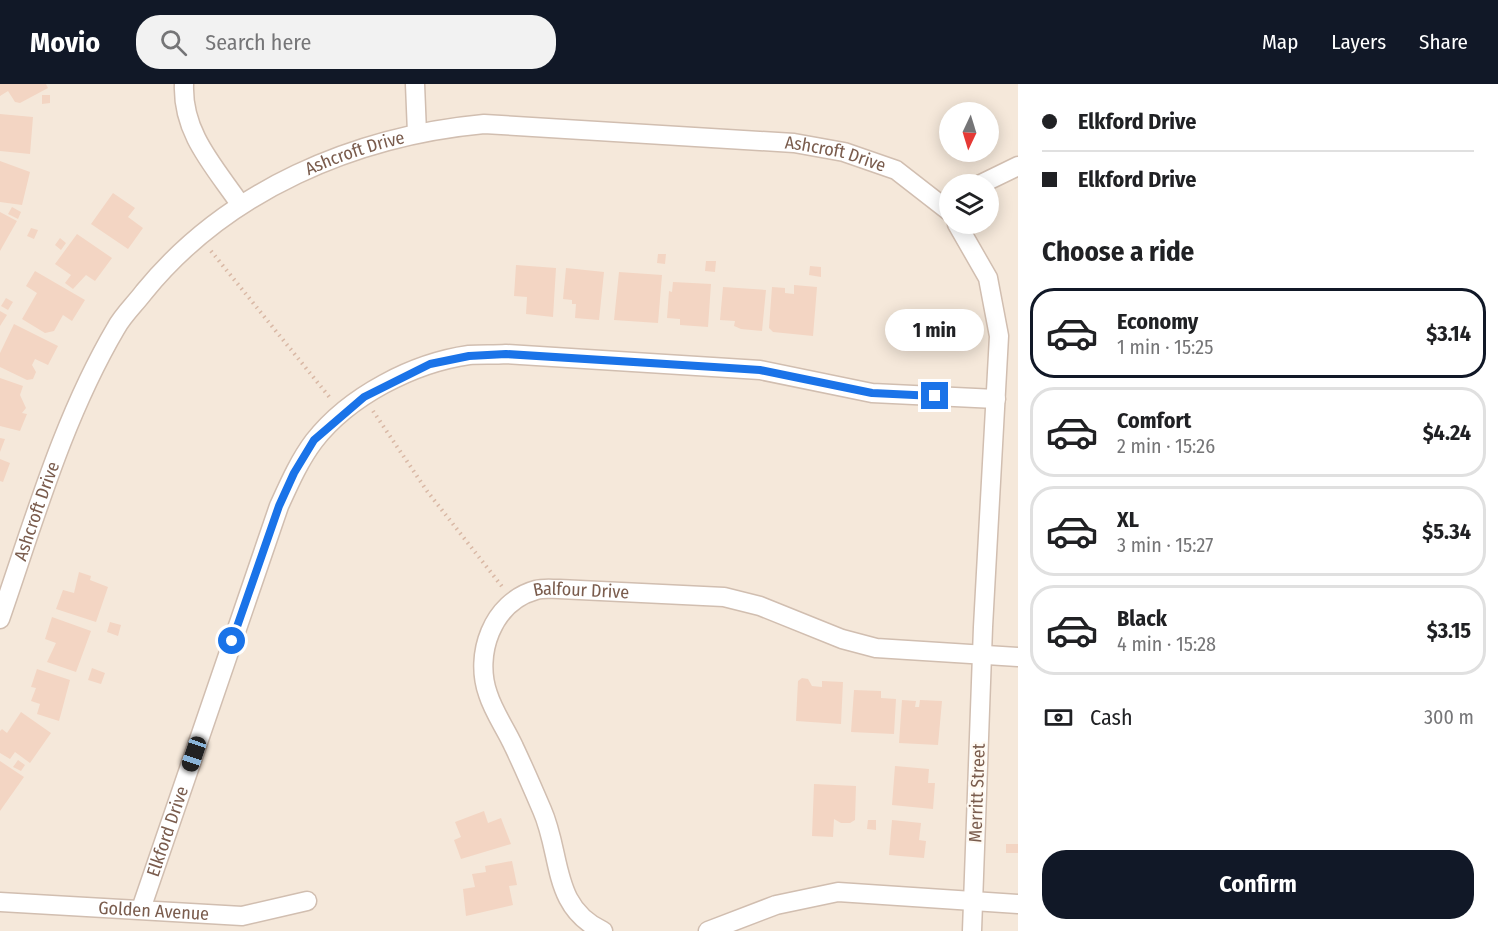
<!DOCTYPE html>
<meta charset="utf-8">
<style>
:root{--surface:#fff;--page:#f2f2f2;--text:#202124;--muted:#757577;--line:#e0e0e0;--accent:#111827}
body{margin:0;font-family:"Fira Sans Condensed",sans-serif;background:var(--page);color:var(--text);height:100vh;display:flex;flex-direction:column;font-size:22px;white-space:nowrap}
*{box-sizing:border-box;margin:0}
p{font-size:20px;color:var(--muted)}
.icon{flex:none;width:33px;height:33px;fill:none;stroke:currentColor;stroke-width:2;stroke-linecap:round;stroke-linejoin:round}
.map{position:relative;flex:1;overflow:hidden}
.details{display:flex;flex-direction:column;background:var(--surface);width:480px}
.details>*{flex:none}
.banner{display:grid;align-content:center;height:132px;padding:0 24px;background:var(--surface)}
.needle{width:39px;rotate:184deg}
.buttons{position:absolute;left:939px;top:18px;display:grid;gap:12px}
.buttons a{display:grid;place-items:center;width:60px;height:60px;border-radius:50%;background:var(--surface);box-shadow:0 3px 15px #0003;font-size:30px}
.end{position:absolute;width:27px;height:27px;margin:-14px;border:8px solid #1a73e8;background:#fff;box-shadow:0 0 0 3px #fff}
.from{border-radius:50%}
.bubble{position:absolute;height:42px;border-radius:21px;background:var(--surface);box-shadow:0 3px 15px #0003;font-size:20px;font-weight:700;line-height:42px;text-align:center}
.car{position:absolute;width:18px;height:36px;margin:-18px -9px;border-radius:8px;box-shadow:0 0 4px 2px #0007;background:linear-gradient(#222 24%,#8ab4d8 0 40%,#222 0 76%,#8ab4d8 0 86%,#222 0)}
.banner b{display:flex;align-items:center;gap:21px;height:57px;font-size:22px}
.banner b+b{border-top:2px solid var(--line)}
.banner i{width:15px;height:15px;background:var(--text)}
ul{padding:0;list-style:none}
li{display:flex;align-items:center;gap:18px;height:90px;margin:0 12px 9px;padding:0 12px;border:3px solid var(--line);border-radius:24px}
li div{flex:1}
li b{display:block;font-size:22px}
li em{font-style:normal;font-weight:700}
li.selected{border-color:var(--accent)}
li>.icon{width:54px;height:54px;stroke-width:1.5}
h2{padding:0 24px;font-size:27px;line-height:72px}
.pay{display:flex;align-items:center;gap:15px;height:66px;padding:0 24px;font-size:22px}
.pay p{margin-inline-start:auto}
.primary-button{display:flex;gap:12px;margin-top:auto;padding:12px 24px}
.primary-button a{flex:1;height:69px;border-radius:24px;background:var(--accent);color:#fff;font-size:24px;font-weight:700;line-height:69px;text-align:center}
header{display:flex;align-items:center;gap:36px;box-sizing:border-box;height:84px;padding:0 30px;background:var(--accent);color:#fff}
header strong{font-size:28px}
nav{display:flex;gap:33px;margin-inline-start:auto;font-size:21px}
.search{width:420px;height:54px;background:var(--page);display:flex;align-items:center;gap:15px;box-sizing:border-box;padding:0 21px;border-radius:24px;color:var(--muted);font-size:22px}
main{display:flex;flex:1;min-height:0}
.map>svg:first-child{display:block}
.residential{fill:#f5e8da;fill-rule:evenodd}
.building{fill:#f3d5c3}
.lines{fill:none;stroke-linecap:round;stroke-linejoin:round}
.minor-casing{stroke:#d1beb0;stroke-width:21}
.path{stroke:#d9b8a5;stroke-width:4;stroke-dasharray:1.5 4.5;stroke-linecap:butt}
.minor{stroke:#fff;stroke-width:18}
.route{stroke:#1a73e8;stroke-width:8}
.labels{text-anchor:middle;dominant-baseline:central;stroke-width:4.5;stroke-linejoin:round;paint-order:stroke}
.street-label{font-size:18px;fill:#7a5c4d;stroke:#fffaf3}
</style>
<header>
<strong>Movio</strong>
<div class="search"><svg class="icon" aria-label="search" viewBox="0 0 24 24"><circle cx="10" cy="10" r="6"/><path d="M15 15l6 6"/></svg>Search here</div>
<nav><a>Map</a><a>Layers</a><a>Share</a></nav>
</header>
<main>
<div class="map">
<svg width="1018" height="847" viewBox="0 0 1018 847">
<rect width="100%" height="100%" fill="#fdf6ec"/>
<!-- residential -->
<path class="residential" d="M0,0H1018V847H0ZM950,28H988V68H950ZM950,100H988V140H950Z"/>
<!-- building -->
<path class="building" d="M0,0H46L48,4L20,19L15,18L8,7L0,12Z
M42,11H50V19L42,20Z
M0,30L33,33L30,70L0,67Z
M0,77L30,88L22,121L0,118Z
M113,109L135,124L128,133L143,144L128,165L91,140Z
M12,123L21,128L18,135L8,130Z
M0,128L17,137L0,167Z
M31,144L38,146L34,155L27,152Z
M77,150L112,174L95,197L86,191L73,205L65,199L71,191L55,180Z
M60,154L66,159L61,166L55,161Z
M658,170H666L665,180L657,179Z
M706,177H716L715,188L705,187Z
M516,181L556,184L553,233L526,230L527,213L514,212Z
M810,182L821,183V193L809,191Z
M566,184L604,188L599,236L575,234L576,220H572V216L563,215Z
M35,187L85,216L72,237L63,231L54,247L45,249L22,235L37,209L26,202Z
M619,188L662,191L658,239L614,236Z
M673,198L711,200L708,243L680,241V235L667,234L669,207L672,208Z
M794,201L817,203L813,252L773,248L769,244L772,203L785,204V209L794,210Z
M723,203L766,206L762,247L741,245L734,242L735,237L720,236Z
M6,214L13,218L8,226L1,222Z
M0,227L7,231L0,242Z
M14,240L58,262L48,281L35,275L32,281L36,288L33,295L27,296L0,283V269Z
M0,294L23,302L20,311L26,324L22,329L27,330L20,347L0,342Z
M0,354L5,355L0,368Z
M0,375L10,379L3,398L0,397Z
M79,488L91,492L90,496L108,503L96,538L56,525L63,506L74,509Z
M52,533L91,547L76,588L47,578L56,559L45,555Z
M110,538L121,541L118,552L107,548Z
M92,584L105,589L101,600L88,596Z
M37,585L70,596L59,637L37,630L40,620L31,617L36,604L31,603Z
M802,594L808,595L812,602L822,603V597L843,598L841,640L796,637L798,597Z
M854,606L881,607V614L896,615L894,650L851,648Z
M902,616L916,617L915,623H919L920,616L942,617L938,661L899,659Z
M21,628L51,649L30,679L15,668L10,675L0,669V647L2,645L7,649Z
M18,676L25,681L21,687L13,683Z
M0,677L24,693L0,727Z
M895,682L929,685L928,699H935L933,725L892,721Z
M814,700L856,702L855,736L850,739H841L834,735L833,753L812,752Z
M484,727L488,739L501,734L511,760L461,775L454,756L461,753L455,738Z
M868,736H876V746L867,745Z
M892,736L921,739L919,756L926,757L924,774L889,771Z
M1006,760H1018V769H1006Z
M512,777L517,801L509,802L513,821L466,832L463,805L475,803L472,790L486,788L485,782Z"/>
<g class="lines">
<!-- minor casing -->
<g class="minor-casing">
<g id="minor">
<path d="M184,0C182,49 214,82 240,120"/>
<path d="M415,0L417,49"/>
<path d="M981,100L1018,82"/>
<path d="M957,140L988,194L999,252L983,543L972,847"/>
<path id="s1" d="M0,535C34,437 63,334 116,244C123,231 135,220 144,208C227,106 355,52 484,40L794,59L844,68L896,86L950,128"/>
<path id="s2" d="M0,818L242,832L307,817"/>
<path id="s3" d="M141,825L279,422C289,400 299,377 314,357C349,312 413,279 469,271C481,270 494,271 506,270L760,286L872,309L996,315"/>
<path id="s4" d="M603,847C551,823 562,771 542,726C533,705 524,684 514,663C506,645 494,629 488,610C474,571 492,518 536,506C543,504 551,505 559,505L724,513L760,522L842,555L876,564L1018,573"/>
<path d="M708,847L776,821L838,808L1018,820"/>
</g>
</g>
<!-- path -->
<path class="path" d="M211,167L331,315
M373,327L427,407L504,505"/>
<!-- minor -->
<use href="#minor" class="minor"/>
</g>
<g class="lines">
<!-- route -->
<path class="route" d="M232,557L279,422L294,389L314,356L364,313L430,280L469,272L506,270L714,283L760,286L872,309L935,312"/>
</g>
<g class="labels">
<!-- street labels -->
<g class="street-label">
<text stroke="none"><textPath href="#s1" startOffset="616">Ashcroft Drive</textPath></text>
<text stroke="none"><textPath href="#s1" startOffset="1102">Ashcroft Drive</textPath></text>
<text stroke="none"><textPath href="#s1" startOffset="114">Ashcroft Drive</textPath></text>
<text stroke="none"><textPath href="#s4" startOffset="442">Balfour Drive</textPath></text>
<text transform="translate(977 709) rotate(-88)">Merritt Street</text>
<text stroke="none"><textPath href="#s3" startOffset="82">Elkford Drive</textPath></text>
<text stroke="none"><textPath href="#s2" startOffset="154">Golden Avenue</textPath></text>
</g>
</g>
</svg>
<div class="buttons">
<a><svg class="needle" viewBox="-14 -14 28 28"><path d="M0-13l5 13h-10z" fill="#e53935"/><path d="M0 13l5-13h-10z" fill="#757577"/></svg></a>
<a><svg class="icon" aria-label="layers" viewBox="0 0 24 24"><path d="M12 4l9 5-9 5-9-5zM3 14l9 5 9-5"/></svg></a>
</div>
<i class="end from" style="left:232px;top:557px"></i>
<i class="end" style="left:935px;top:312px"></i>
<div class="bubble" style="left:885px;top:225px;width:99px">1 min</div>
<i class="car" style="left:194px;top:670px;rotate:199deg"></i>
</div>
<section class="details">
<div class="banner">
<b><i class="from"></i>Elkford Drive</b>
<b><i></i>Elkford Drive</b>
</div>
<h2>Choose a ride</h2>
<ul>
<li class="selected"><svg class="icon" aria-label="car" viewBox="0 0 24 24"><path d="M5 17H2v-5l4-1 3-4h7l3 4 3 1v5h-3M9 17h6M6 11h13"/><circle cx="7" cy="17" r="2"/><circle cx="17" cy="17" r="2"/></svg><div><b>Economy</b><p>1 min · 15:25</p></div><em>$3.14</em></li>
<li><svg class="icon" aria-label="car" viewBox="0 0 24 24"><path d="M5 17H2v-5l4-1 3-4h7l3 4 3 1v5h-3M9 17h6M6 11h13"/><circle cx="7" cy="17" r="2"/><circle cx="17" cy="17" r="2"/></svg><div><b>Comfort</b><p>2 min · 15:26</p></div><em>$4.24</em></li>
<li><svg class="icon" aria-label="car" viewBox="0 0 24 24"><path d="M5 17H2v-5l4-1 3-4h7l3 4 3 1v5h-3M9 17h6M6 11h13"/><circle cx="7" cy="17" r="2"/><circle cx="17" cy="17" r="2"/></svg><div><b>XL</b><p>3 min · 15:27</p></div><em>$5.34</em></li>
<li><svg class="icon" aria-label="car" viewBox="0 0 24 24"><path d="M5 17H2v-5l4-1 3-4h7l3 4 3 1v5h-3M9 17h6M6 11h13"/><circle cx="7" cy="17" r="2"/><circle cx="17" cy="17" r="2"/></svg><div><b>Black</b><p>4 min · 15:28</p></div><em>$3.15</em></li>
</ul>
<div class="pay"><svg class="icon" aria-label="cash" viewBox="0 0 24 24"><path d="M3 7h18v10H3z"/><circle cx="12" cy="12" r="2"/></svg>Cash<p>300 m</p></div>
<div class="primary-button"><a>Confirm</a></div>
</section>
</main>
